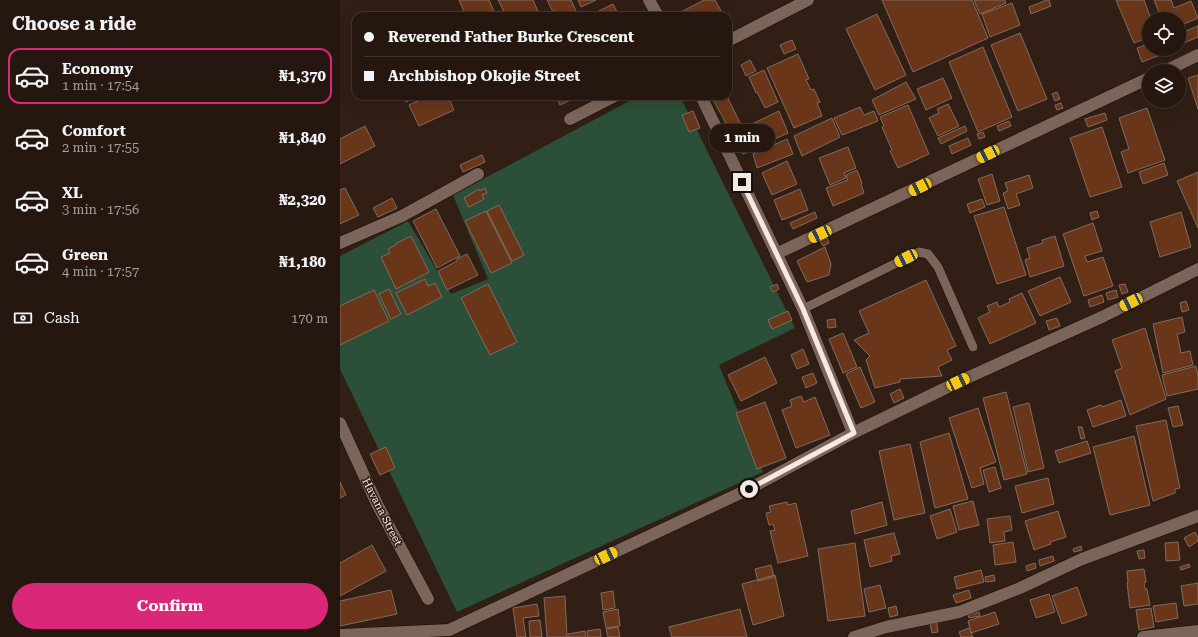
<!DOCTYPE html>
<meta charset="utf-8">
<style>
:root{--surface:#251710;--page:#2d2019;--text:#f1f3f6;--muted:#a39f9f;--line:#423630;--accent:#db2777}
body{margin:0;font-family:"Roboto Serif",serif;background:var(--page);color:var(--text);height:100vh;display:flex;flex-direction:column;font-size:15px;white-space:nowrap}
*{box-sizing:border-box;margin:0}
p{font-size:13px;color:var(--muted)}
.icon{flex:none;width:22px;height:22px;fill:none;stroke:currentColor;stroke-width:2;stroke-linecap:round;stroke-linejoin:round}
.map{position:relative;flex:1;overflow:hidden}
.drawer{display:flex;flex-direction:column;background:var(--surface);width:340px}
.drawer>*{flex:none}
.banner{position:absolute;left:12px;top:12px;width:380px;height:88px;border-radius:12px;box-shadow:0 4px 16px #0002,0 0 0 1px var(--line);display:grid;align-content:center;height:88px;padding:0 12px;background:var(--surface)}
.tools{position:absolute;left:802px;top:12px;display:grid;gap:8px}
.tools a{display:grid;place-items:center;width:44px;height:44px;border-radius:50%;background:var(--surface);box-shadow:0 4px 16px #0002,0 0 0 1px var(--line);font-size:20px}
.end{position:absolute;width:18px;height:18px;margin:-9px;border:5px solid #f5e8e2;background:#111;box-shadow:0 0 0 2px #111}
.from{border-radius:50%}
.bubble{position:absolute;height:28px;border-radius:14px;background:var(--surface);box-shadow:0 4px 16px #0002,0 0 0 1px var(--line);font-size:13px;font-weight:700;line-height:28px;text-align:center}
.car{position:absolute;width:12px;height:24px;margin:-12px -6px;border-radius:5px;box-shadow:0 0 3px 1px #0007;background:linear-gradient(#f5c518 24%,#345 0 40%,#f5c518 0 76%,#345 0 86%,#f5c518 0)}
.banner b{display:flex;align-items:center;gap:14px;height:38px;font-size:15px}
.banner b+b{border-top:1px solid var(--line)}
.banner i{width:10px;height:10px;background:var(--text)}
ul{padding:0;list-style:none}
li{display:flex;align-items:center;gap:12px;height:56px;margin:0 8px 6px;padding:0 4px;border:2px solid transparent;border-radius:12px}
li div{flex:1}
li b{display:block;font-size:15px}
li em{font-style:normal;font-weight:700}
li.selected{border-color:var(--accent)}
li>.icon{width:36px;height:36px;stroke-width:1.5}
h2{padding:0 12px;font-size:18px;line-height:48px}
.pay{display:flex;align-items:center;gap:10px;height:44px;padding:0 12px;font-size:15px}
.pay p{margin-inline-start:auto}
.cta{display:flex;gap:8px;margin-top:auto;padding:8px 12px}
.cta a{flex:1;height:46px;border-radius:24px;background:var(--accent);color:#fff;font-size:16px;font-weight:700;line-height:46px;text-align:center}
main{display:flex;flex:1;min-height:0}
.map>svg:first-child{display:block}
.green{fill:#2b4f38}
.building{fill:#69361a;stroke:#816b60}
.lines{fill:none;stroke-linecap:round;stroke-linejoin:round}
.service-casing{stroke:#180802;stroke-width:10}
.minor-casing{stroke:#180802;stroke-width:13}
.service{stroke:#7b655a;stroke-width:9}
.minor{stroke:#7b655a;stroke-width:12}
.route{stroke:#f5e8e2;stroke-width:5}
.labels{text-anchor:middle;dominant-baseline:central;stroke-width:3;stroke-linejoin:round;paint-order:stroke}
.street-label{font-size:11px;fill:#f5e8e2;stroke:#311f15}
</style>
<main>
<section class="drawer">
<h2>Choose a ride</h2>
<ul>
<li class="selected"><svg class="icon" aria-label="car" viewBox="0 0 24 24"><path d="M5 17H2v-5l4-1 3-4h7l3 4 3 1v5h-3M9 17h6M6 11h13"/><circle cx="7" cy="17" r="2"/><circle cx="17" cy="17" r="2"/></svg><div><b>Economy</b><p>1 min · 17:54</p></div><em>₦1,370</em></li>
<li><svg class="icon" aria-label="car" viewBox="0 0 24 24"><path d="M5 17H2v-5l4-1 3-4h7l3 4 3 1v5h-3M9 17h6M6 11h13"/><circle cx="7" cy="17" r="2"/><circle cx="17" cy="17" r="2"/></svg><div><b>Comfort</b><p>2 min · 17:55</p></div><em>₦1,840</em></li>
<li><svg class="icon" aria-label="car" viewBox="0 0 24 24"><path d="M5 17H2v-5l4-1 3-4h7l3 4 3 1v5h-3M9 17h6M6 11h13"/><circle cx="7" cy="17" r="2"/><circle cx="17" cy="17" r="2"/></svg><div><b>XL</b><p>3 min · 17:56</p></div><em>₦2,320</em></li>
<li><svg class="icon" aria-label="car" viewBox="0 0 24 24"><path d="M5 17H2v-5l4-1 3-4h7l3 4 3 1v5h-3M9 17h6M6 11h13"/><circle cx="7" cy="17" r="2"/><circle cx="17" cy="17" r="2"/></svg><div><b>Green</b><p>4 min · 17:57</p></div><em>₦1,180</em></li>
</ul>
<div class="pay"><svg class="icon" aria-label="cash" viewBox="0 0 24 24"><path d="M3 7h18v10H3z"/><circle cx="12" cy="12" r="2"/></svg>Cash<p>170 m</p></div>
<div class="cta"><a>Confirm</a></div>
</section>
<div class="map">
<svg width="858" height="637" viewBox="0 0 858 637">
<rect width="100%" height="100%" fill="#311f15"/>
<!-- green -->
<path class="green" d="M299,96H340L455,328L379,365L423,472L117,612L0,369V256L68,221L111,294L148,279L113,195Z"/>
<!-- building -->
<path class="building" d="M119,0H149L156,16H126Z
M158,0H193L200,16H166Z
M207,0H231L236,11L227,16H215Z
M238,0H256L241,7Z
M364,0H375L384,16H340L339,13Z
M542,0H632L648,38L573,72Z
M634,0H665L666,3L640,14Z
M707,0H709L711,6L691,14L689,7Z
M776,0H804L811,19H809V37L794,43Z
M814,0H831L834,8L851,1L858,18L839,26V19H822Z
M672,3L680,25L650,37L642,14Z
M273,4L279,16H254L253,14Z
M99,12L108,13L110,16H97Z
M537,14L566,75L535,90L506,29Z
M858,26V37L839,45V34Z
M680,33L707,99L678,111L651,45Z
M452,40L456,49L444,54L440,45Z
M809,44V49H827L828,52L802,62L797,48Z
M643,47L672,117L638,132L609,62Z
M458,54L469,79L466,80L471,90L474,89L480,102L477,103L482,116L454,128L427,68Z
M410,60L416,71L406,76L401,65Z
M424,70L438,102L425,108L417,92L416,93L409,77Z
M858,75V109L848,78Z
M603,78L612,98L586,110L577,89Z
M566,82L576,99L539,115L532,100Z
M717,92L720,99L715,101L712,94Z
M64,96H75L76,97L66,102Z
M88,96H108L114,110L79,126L69,105Z
M211,96H234L235,98L220,105L217,99L213,101Z
M371,96H387L413,150L403,154Z
M721,103L723,108L717,110L715,105Z
M608,104L619,126L598,136L589,118L599,113L597,109Z
M568,105L589,154L558,168L550,151L552,150L542,127L544,126L540,117Z
M520,107L524,115L534,111L538,121L502,135L494,118Z
M807,108L825,160L788,173L781,152L789,149L779,118Z
M353,111L360,128L349,132L342,115Z
M439,111L448,133L415,148L406,127Z
M765,113L767,120L748,127L745,119Z
M492,118L500,137L462,156L454,136Z
M669,121L671,126L659,131L657,126Z
M25,126L35,146L0,164V139Z
M625,126L627,131L601,144L598,138Z
M762,127L782,187L750,197L730,138Z
M643,132L645,137L639,139L637,134Z
M628,138L631,145L612,154L609,146Z
M447,139L453,154L417,168L413,154Z
M508,147L516,168L504,173L506,178L490,185L479,158Z
M142,155L145,162L123,172L120,165Z
M447,161L457,184L432,195L422,173Z
M824,163L828,175L803,184L799,172Z
M517,170L522,183L521,184L524,193L493,206L486,188L508,180L506,175Z
M858,172V228L837,181Z
M652,174L660,201L647,205L638,179Z
M689,175L693,188L676,194L680,205L668,209L663,193L668,191L665,183Z
M5,188L19,215L0,224V190Z
M145,188L147,193L142,195L144,199L129,207L124,198L139,189L140,191Z
M460,189L468,210L442,220L434,200Z
M52,198L57,208L38,217L33,208Z
M642,199L645,207L630,213L627,204Z
M159,205L184,255L172,261L147,211Z
M664,207L686,275L657,284L634,216Z
M96,209L120,256L97,268L73,221Z
M146,211L172,263L151,273L125,221Z
M757,211L759,217L752,220L750,213Z
M475,212L477,218L453,229L450,223Z
M841,212L851,247L820,257L810,222Z
M753,223L762,251L745,256L747,262L763,257L773,286L744,296L723,234Z
M71,236L89,272L56,289L41,257L50,253L48,249L56,245L55,244Z
M715,236L724,266L690,277L685,260L690,258L687,248L703,243L702,240Z
M487,238L489,243L483,246L480,241Z
M485,247L491,264L489,275L467,282L457,261Z
M127,254L138,275L107,290L98,271L117,261V259Z
M720,277L731,302L700,316L688,291Z
M85,279L88,286L95,283L102,297L67,315L56,293Z
M586,280L616,346L607,350L612,360L598,367L602,376L560,379V382L535,388L526,360L530,356L514,340L529,333L519,311Z
M148,284L177,342L150,355L121,298Z
M437,284L439,289L433,292L430,287Z
M785,284L788,292L782,294L779,285Z
M49,289L61,314L51,319L39,294Z
M34,290L49,321L0,345V306Z
M776,290L778,297L768,300L766,293Z
M682,293L696,323L650,344L638,318L650,312L647,306L657,302L659,307L670,302L669,299Z
M762,295L764,302L750,307L748,300Z
M846,301L849,310L842,312L840,303Z
M448,311L452,320L432,329L428,320Z
M842,317L845,332L837,334L841,353L850,351L853,365L823,373L813,324Z
M717,318L720,326L709,330L706,321Z
M495,319L496,327L488,328L487,320Z
M805,328L826,399L790,415L775,371L782,368L772,340Z
M503,333L517,367L503,373L489,339Z
M463,349L469,364L457,369L451,355Z
M425,357L437,383L401,401L388,375Z
M856,366L858,375V389L827,396L822,375Z
M520,367L535,402L521,408L506,374Z
M473,373L477,383L466,388L462,377Z
M560,389L564,398L554,403L550,394Z
M666,392L687,474L664,480L643,398Z
M461,396L464,402L475,397L490,435L456,448L442,410L452,406L450,400Z
M781,400L786,416L753,427L747,410L761,405L762,407Z
M425,402L446,458L417,469L396,413Z
M689,403L704,468L688,472L673,407Z
M838,406L843,425L833,427L828,408Z
M638,408L656,462L640,468L644,484L632,488L609,418Z
M826,420L840,488L835,489V493L813,501L796,426Z
M738,427H742L745,438L741,439Z
M609,433L628,499L595,508L580,442Z
M794,436L810,505L770,515L753,447Z
M747,441L751,453L719,463L715,451Z
M570,444L585,513L554,520L539,451Z
M46,447L55,468L40,475L30,454Z
M655,467L661,488L649,492L643,470Z
M708,478L714,504L682,513L675,486Z
M0,482L6,495L0,498Z
M633,501L639,525L619,530L613,506Z
M447,502L448,505L456,503L468,556L438,563L430,531L435,530L433,524L429,525L426,513L431,512L429,506Z
M542,502L547,525L515,534L511,511Z
M610,509L617,532L597,539L590,516Z
M718,511L726,537L710,542L711,544L694,550L685,521Z
M670,516L672,530L664,532L665,541L650,543L647,519Z
M855,532L858,538V541L849,547L844,538Z
M554,533L560,554L551,556L552,561L530,567L524,540Z
M673,542L676,562L655,565L653,545Z
M838,542L840,560L826,561L825,543Z
M515,543L525,616L488,621L478,549Z
M32,545L46,571L0,596V563Z
M741,546L742,550L734,552L733,549Z
M804,550L805,558L799,559L797,551Z
M713,556L714,561L700,566L699,560Z
M695,563L696,568L687,571L686,566Z
M849,564L850,567L841,570L840,567Z
M431,565L434,577L418,581L415,569Z
M804,569L806,582L804,583L805,589H807L810,605L790,608L787,583L788,582L787,571Z
M641,570L644,582L617,589L614,577Z
M435,575L444,616L413,625L402,584Z
M654,575L655,581L646,582L645,577Z
M858,583V604L844,606L841,586Z
M540,585L546,608L529,612L524,589Z
M737,587L747,615L722,624L712,596Z
M51,590L57,614L0,626V601Z
M629,590L631,598L616,603L613,595Z
M273,591L275,608L263,610L261,593Z
M709,594L715,612L696,618L690,600Z
M225,596L227,637H207L204,598Z
M836,603L838,618L816,622L813,606Z
M197,604L199,616L183,618L186,637H177L173,608Z
M556,606L558,615L550,617L548,608Z
M811,608L814,627L799,630L796,610Z
M278,609L280,626L266,628L263,612Z
M400,609L407,637H332L329,627Z
M639,612L640,616L629,618L628,615Z
M655,612L659,624L631,633L628,621Z
M200,620L202,637H190L189,621Z
M597,623L598,632L592,633L590,624Z
M278,627L280,637H268L266,629Z
M629,628L633,637H621L619,632Z
M260,629L261,637H248L247,631Z
M245,631L246,637H228V634Z"/>
<g class="lines">
<!-- service casing -->
<g class="service-casing">
<path id="service" d="M463,309L579,252L588,254L598,267L633,347"/>
</g>
<!-- minor casing -->
<g class="minor-casing">
<path id="minor" d="M309,0L318,16
M388,41L468,0
M825,71L858,55
M361,96L463,309L513,433
M230,119L275,96
M0,243L62,216L138,174
M436,254L809,78
M0,423L37,504L88,599
M0,635L109,630L409,489L513,433L618,382L764,316L858,269
M514,637L546,627L619,612L680,588L742,559L858,516
M803,637L858,631"/>
</g>
<!-- service -->
<use href="#service" class="service"/>
<!-- minor -->
<use href="#minor" class="minor"/>
</g>
<g class="lines">
<!-- route -->
<path class="route" d="M402,182L463,309L514,433L409,489"/>
</g>
<g class="labels">
<!-- street labels -->
<g class="street-label">
<text transform="translate(42 512) rotate(63)">Havana Street</text>
</g>
</g>
</svg>
<div class="tools">
<a><svg class="icon" aria-label="locate" viewBox="0 0 24 24"><circle cx="12" cy="12" r="6"/><path d="M12 2v4M12 18v4M2 12h4M18 12h4"/></svg></a>
<a><svg class="icon" aria-label="layers" viewBox="0 0 24 24"><path d="M12 4l9 5-9 5-9-5zM3 14l9 5 9-5"/></svg></a>
</div>
<i class="end from" style="left:409px;top:489px"></i>
<i class="end" style="left:402px;top:182px"></i>
<div class="bubble" style="left:369px;top:124px;width:66px">1 min</div>
<i class="car" style="left:648px;top:154px;rotate:244deg"></i>
<i class="car" style="left:580px;top:187px;rotate:244deg"></i>
<i class="car" style="left:480px;top:234px;rotate:245deg"></i>
<i class="car" style="left:566px;top:258px;rotate:244deg"></i>
<i class="car" style="left:791px;top:302px;rotate:243deg"></i>
<i class="car" style="left:618px;top:382px;rotate:65deg"></i>
<i class="car" style="left:266px;top:556px;rotate:65deg"></i>
<div class="banner">
<b><i class="from"></i>Reverend Father Burke Crescent</b>
<b><i></i>Archbishop Okojie Street</b>
</div>
</div>
</main>
